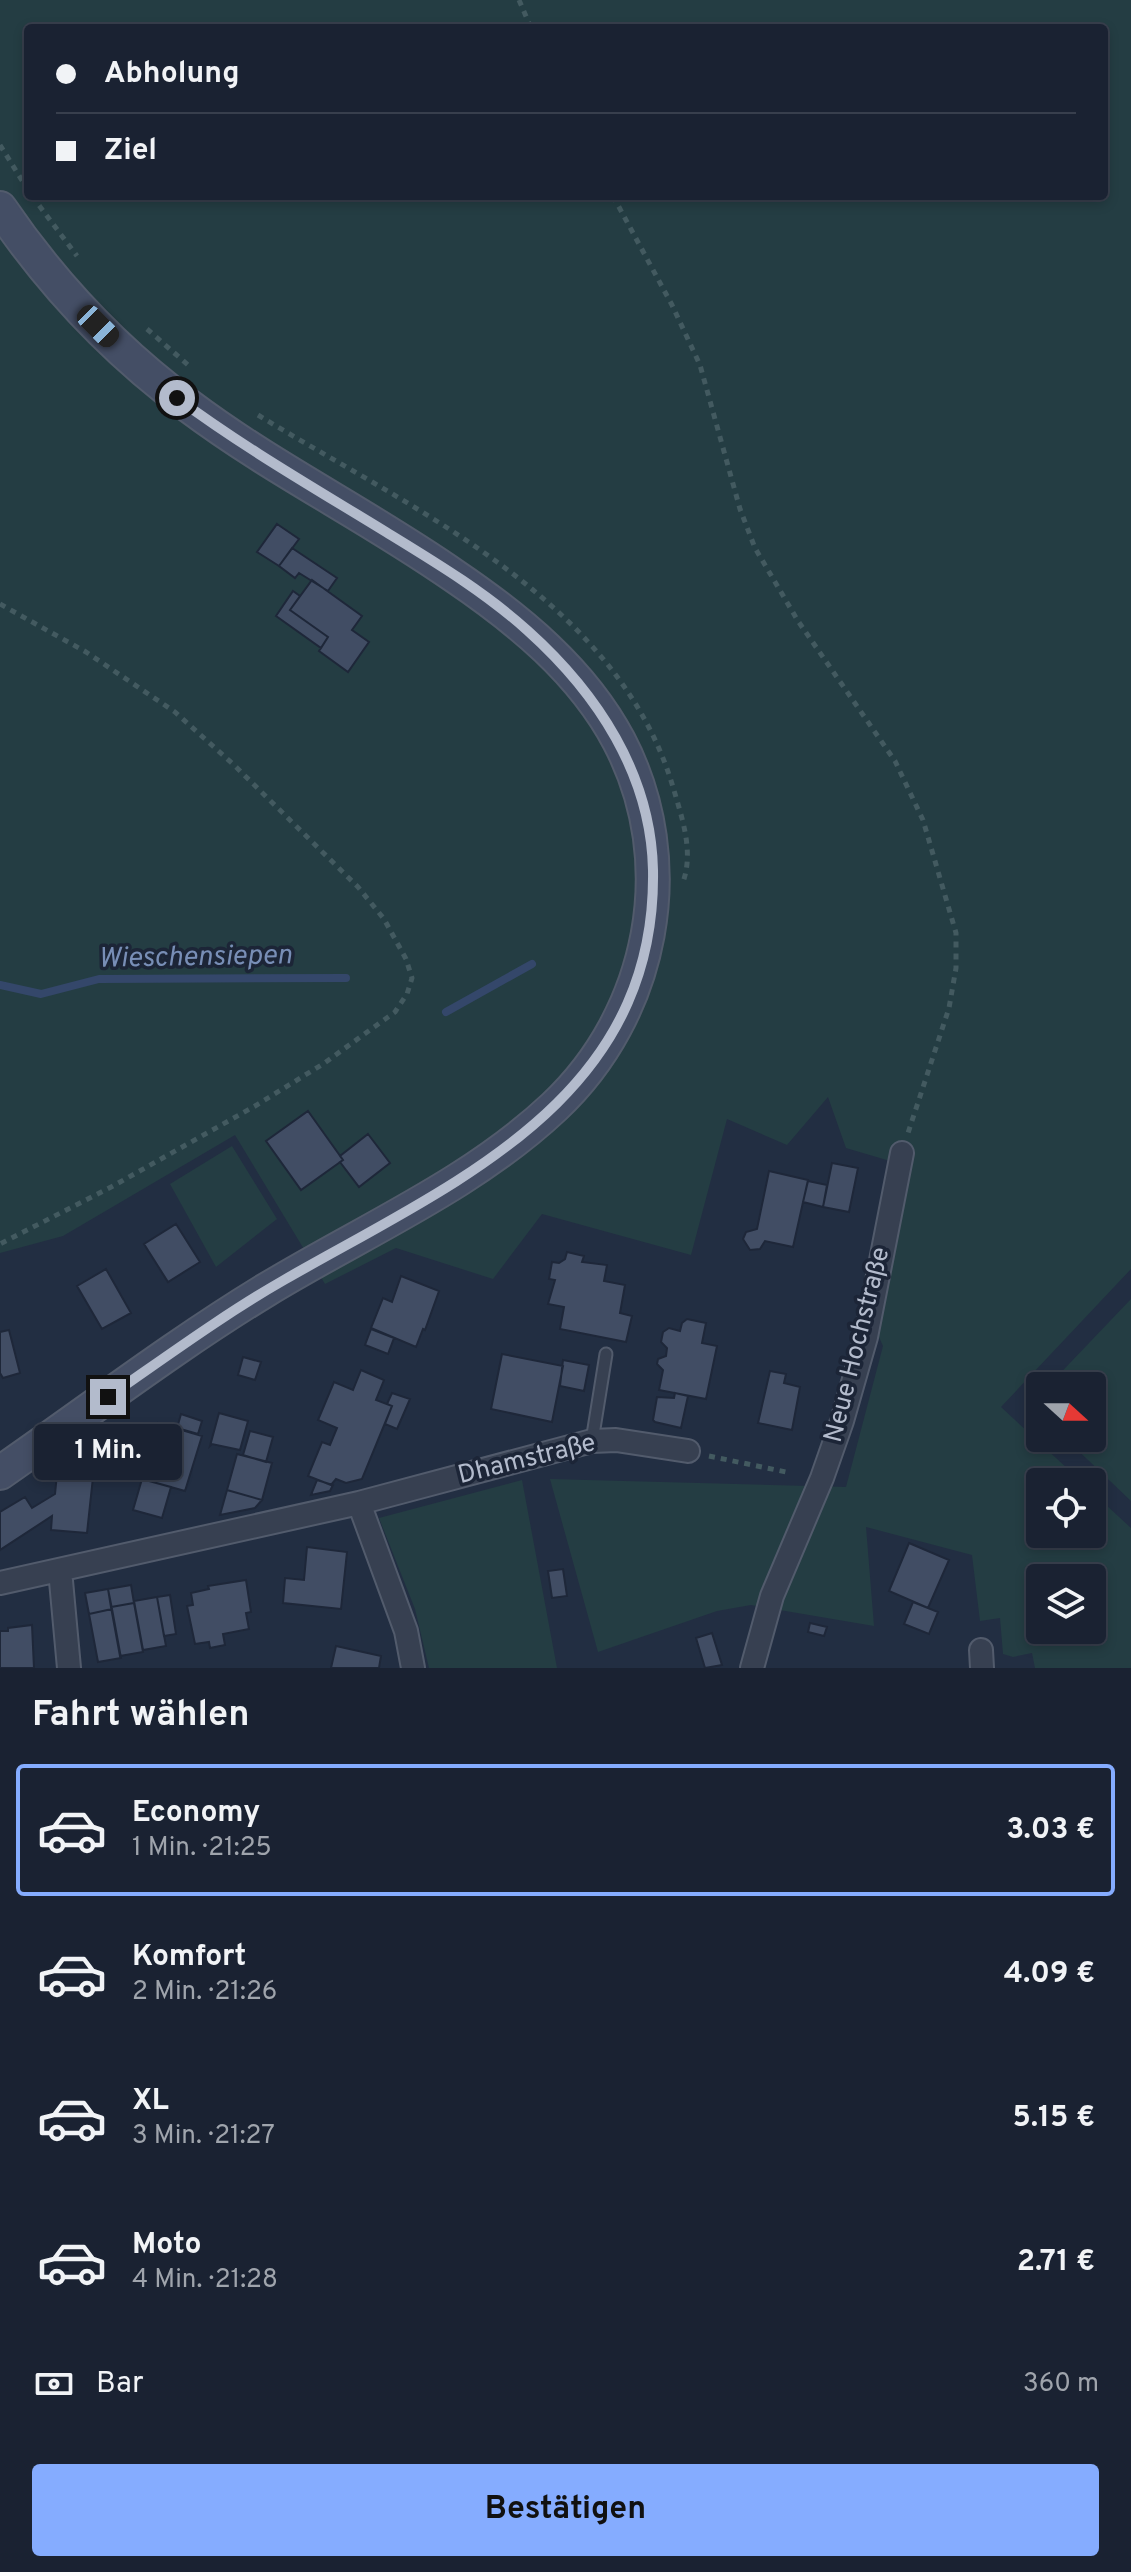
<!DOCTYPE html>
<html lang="de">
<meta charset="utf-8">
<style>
:root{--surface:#1a2232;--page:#232a3a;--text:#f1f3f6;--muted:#9fa4ac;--line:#383f4d;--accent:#85acff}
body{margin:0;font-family:Overpass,sans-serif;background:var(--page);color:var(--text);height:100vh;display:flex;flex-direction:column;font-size:30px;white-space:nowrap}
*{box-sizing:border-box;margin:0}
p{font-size:26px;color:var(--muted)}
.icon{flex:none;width:44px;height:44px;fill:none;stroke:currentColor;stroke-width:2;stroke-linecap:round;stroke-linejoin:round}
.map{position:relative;height:1668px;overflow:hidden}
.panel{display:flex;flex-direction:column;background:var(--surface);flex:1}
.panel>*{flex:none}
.hud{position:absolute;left:24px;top:24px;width:1084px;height:176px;border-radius:8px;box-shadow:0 4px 12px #0003,0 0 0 2px var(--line);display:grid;align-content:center;height:176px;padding:0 32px;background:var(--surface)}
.needle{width:52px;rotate:111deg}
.fabs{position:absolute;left:1026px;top:1372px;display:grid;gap:16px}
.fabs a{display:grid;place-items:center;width:80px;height:80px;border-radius:8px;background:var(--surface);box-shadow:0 4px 12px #0003,0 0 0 2px var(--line);font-size:40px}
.end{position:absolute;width:36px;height:36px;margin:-18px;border:10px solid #b3bbcc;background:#111;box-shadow:0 0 0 4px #111}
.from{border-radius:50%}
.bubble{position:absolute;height:56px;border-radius:8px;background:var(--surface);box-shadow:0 4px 12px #0003,0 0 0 2px var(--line);font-size:26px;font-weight:700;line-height:56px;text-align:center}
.car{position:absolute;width:24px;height:48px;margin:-24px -12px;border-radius:10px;box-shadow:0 0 6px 2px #0007;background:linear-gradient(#222 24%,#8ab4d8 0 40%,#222 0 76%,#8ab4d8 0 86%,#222 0)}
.hud b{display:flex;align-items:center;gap:28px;height:76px;font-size:30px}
.hud b+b{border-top:2px solid var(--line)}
.hud i{width:20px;height:20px;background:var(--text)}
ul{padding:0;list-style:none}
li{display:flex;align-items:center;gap:24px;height:132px;margin:0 16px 12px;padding:0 16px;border:4px solid transparent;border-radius:8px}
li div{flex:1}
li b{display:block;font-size:30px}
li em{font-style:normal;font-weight:700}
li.current{border-color:var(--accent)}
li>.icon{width:72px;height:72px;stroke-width:1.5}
h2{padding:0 32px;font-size:36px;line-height:96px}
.pay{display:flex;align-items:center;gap:20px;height:88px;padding:0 32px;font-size:30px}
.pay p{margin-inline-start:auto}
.action{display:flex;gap:16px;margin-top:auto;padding:16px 32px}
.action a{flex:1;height:92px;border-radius:8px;background:var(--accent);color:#111;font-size:32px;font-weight:700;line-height:92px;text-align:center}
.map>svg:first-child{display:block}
.green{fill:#243d43;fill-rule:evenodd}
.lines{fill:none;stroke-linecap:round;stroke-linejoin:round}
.stream{stroke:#34476a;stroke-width:8}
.building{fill:#414d64;stroke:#1e2739;stroke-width:2}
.lane-casing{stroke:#525b6c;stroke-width:15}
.street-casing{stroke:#525b6c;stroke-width:26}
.secondary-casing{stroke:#525b6c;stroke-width:36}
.path{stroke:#435a60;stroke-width:5;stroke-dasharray:6 6;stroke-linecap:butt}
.lane{stroke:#374051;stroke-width:11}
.street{stroke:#374051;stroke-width:22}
.secondary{stroke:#444e65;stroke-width:32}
.route{stroke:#b3bbcc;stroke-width:10}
.labels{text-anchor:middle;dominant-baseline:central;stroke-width:7;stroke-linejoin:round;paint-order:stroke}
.street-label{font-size:26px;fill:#b3bbcc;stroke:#1c2537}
.water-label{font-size:28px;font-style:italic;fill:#788eb6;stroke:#1c2537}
</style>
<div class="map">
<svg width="1131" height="1668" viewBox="0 0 1131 1668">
<rect width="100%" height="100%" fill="#222e42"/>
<!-- green -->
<path class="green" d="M0,0H1131V1269L1001,1407L1082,1482H1040V1534H1092V1492L1131,1528V1668H1035L1032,1653L1013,1657L1003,1654L1000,1618L980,1621L972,1555L866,1527L874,1626L751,1605L717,1611L598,1652L550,1479L846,1487L883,1346L864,1304L890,1161L846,1148L828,1097L787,1145L727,1119L691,1255L542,1214L493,1279L396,1248L325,1284L235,1135L63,1236L0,1253ZM28,28H1104V196H28ZM1040,1578H1092V1630H1040Z
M232,1146L277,1219L216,1267L170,1184Z
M1131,1299V1501L1065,1438H1092V1386H1048Z
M522,1480L557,1668H429L415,1609L379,1518Z"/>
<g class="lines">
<!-- stream -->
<path class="stream" d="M0,985L41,994L99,979L346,978
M446,1012L532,964"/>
</g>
<!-- building -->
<path class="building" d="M277,524L299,539L279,566L257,552Z
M292,548L337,578L328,591L299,573L295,578L279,566Z
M312,580L362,616L352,630L369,642L348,672L319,651L328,637L290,610Z
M293,591L300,596L290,610L328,637L321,648L276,616Z
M308,1111L343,1160L301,1190L266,1141Z
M368,1134L390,1163L359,1187L340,1162L343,1160L340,1156Z
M832,1163L858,1168L849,1212L823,1207Z
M769,1171L808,1180L793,1247L765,1241L760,1249L750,1250L743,1239L746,1232L757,1229Z
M808,1181L827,1185L823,1207L803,1202Z
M176,1224L200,1262L168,1282L144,1244Z
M567,1252L584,1256L582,1262L607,1265L604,1281L625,1285L620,1313L632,1316L626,1342L560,1329L564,1307L548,1304L555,1280L549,1279L552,1262L559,1263L565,1259Z
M106,1269L131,1313L102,1329L77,1286Z
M401,1276L439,1291L425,1330L423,1329L416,1347L371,1328L383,1298L392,1302Z
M687,1319L706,1323L702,1343L717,1346L706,1399L659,1390L663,1370L657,1364L658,1359L666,1356L667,1348L661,1342L663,1332L669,1328L680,1331L682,1323Z
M371,1329L394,1338L388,1354L365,1345Z
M9,1330L20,1373L3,1378L0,1373V1332Z
M502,1354L563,1366L552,1422L491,1409Z
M243,1357L261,1362L255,1380L238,1375Z
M563,1360L589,1365L584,1391L560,1386Z
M361,1370L384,1380L376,1400L392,1406L362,1479L346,1483L336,1479L331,1485L308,1476L322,1442L330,1445L337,1428L318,1420L334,1382L353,1390Z
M770,1371L786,1374L784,1383L800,1387L792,1430L758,1423Z
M392,1393L410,1399L397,1429L385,1424L392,1406L387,1404Z
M675,1393L688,1396L681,1428L655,1422L653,1420L657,1397L674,1398Z
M219,1413L248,1421L240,1450L212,1444L210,1446Z
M181,1414L202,1421L198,1434L177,1428Z
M158,1423L202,1436L185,1491L142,1479Z
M250,1431L273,1437L266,1462L243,1455Z
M237,1454L272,1463L262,1500L227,1490Z
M58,1464L94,1468L87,1533L51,1530L52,1516L0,1550V1512L25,1497L32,1508L55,1494Z
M142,1479L171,1487L162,1518L133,1510Z
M317,1480L333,1485L330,1491L311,1495Z
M227,1490L262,1500L255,1508L220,1515Z
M909,1543L949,1560L928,1608L889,1591Z
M307,1547L347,1552L341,1609L283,1603L285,1578L304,1580Z
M563,1569L567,1596L552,1598L548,1571Z
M246,1580L251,1612L246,1613L249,1629L223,1634L225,1645L210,1648L209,1642L195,1644L187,1606L193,1605L191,1593L209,1589L208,1586Z
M131,1585L134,1603L111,1607L108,1589Z
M108,1589L112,1609L89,1614L85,1593Z
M170,1595L176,1634L164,1636L157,1597Z
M157,1597L166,1646L143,1650L134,1601Z
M913,1602L938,1612L929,1634L904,1624Z
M134,1603L143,1652L120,1656L111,1607Z
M112,1609L121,1658L98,1662L89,1614Z
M810,1623L827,1627L824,1636L808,1632Z
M32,1625L34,1668H0V1631H8V1628Z
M712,1633L722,1665L705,1668L696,1638Z
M336,1646L381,1656L379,1668H331Z"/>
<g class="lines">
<!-- lane casing -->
<g class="lane-casing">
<path id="lane" d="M592,1441L606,1354"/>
</g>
<!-- street casing -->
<g class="street-casing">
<path id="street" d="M359,1503L406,1631L413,1668
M60,1570L69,1668
M0,1583L359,1503L592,1441L616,1440L688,1451
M981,1650L982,1668
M752,1668L772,1596L822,1478L842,1421L866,1337L902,1153"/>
</g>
<!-- secondary casing -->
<g class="secondary-casing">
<path id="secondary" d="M0,208C51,283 116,352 189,406C273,469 367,515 453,575C518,619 582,671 619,741C683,863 653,1014 554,1107C471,1185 363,1231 266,1290C174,1346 88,1412 0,1473"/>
</g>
<!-- path -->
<path class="path" d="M519,0L531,28
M0,145L28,190
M32,196L77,256
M613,196L672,305L700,365L740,509L755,548L798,621L895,761L923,820L956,933V968L949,1008L908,1133
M147,329L188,365
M258,415C413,510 617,599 673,787C682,818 694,851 683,882
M0,604L86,652L175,712L234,765L358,887L384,919L406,959L412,978L407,994L395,1012L323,1064L255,1106L113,1186L0,1244
M709,1456L791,1473"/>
<!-- lane -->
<use href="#lane" class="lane"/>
<!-- street -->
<use href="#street" class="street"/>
<!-- secondary -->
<use href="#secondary" class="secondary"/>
</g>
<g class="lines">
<!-- route -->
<path class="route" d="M108,1397C166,1357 223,1315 284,1280C453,1183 657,1100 653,870C651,774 597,693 528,631C485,592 435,562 386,532C316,489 243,447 177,398"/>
</g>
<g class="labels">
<!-- street labels -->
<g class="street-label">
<text transform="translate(858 1345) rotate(-76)">Neue Hochstraße</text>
<text transform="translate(527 1460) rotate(-14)">Dhamstraße</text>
</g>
<!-- water labels -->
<g class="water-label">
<text transform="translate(195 958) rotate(-1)">Wieschensiepen</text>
</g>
</g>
</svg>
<div class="fabs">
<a><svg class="needle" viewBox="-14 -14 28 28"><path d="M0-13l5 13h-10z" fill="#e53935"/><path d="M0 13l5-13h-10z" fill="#9fa4ac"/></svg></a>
<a><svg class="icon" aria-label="locate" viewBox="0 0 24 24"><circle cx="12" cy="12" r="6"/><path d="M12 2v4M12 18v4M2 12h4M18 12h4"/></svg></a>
<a><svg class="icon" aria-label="layers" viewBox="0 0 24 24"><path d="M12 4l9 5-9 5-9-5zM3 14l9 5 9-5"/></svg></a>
</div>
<i class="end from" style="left:177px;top:398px"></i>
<i class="end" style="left:108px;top:1397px"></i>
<div class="bubble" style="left:34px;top:1424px;width:148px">1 Min.</div>
<i class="car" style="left:98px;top:326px;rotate:135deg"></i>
<div class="hud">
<b><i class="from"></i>Abholung</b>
<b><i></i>Ziel</b>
</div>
</div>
<section class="panel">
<h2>Fahrt wählen</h2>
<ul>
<li class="current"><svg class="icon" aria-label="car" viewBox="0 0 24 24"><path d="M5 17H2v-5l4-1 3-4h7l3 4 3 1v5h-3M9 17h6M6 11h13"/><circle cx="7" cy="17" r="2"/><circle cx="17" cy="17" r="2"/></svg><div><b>Economy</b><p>1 Min. · 21:25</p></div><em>3.03 €</em></li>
<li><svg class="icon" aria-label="car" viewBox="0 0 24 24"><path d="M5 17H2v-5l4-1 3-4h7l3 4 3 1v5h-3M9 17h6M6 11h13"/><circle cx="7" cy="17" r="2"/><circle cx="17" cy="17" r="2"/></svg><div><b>Komfort</b><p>2 Min. · 21:26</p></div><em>4.09 €</em></li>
<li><svg class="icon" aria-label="car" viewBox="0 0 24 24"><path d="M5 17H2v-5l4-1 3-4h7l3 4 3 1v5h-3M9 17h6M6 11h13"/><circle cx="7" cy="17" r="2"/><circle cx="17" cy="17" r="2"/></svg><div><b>XL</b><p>3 Min. · 21:27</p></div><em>5.15 €</em></li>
<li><svg class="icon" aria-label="car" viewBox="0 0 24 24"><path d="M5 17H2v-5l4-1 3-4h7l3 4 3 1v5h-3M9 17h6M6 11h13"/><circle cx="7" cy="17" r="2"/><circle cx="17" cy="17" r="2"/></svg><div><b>Moto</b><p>4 Min. · 21:28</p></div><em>2.71 €</em></li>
</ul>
<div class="pay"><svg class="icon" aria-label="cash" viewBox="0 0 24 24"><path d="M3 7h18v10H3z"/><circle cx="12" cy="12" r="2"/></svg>Bar<p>360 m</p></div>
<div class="action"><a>Bestätigen</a></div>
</section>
